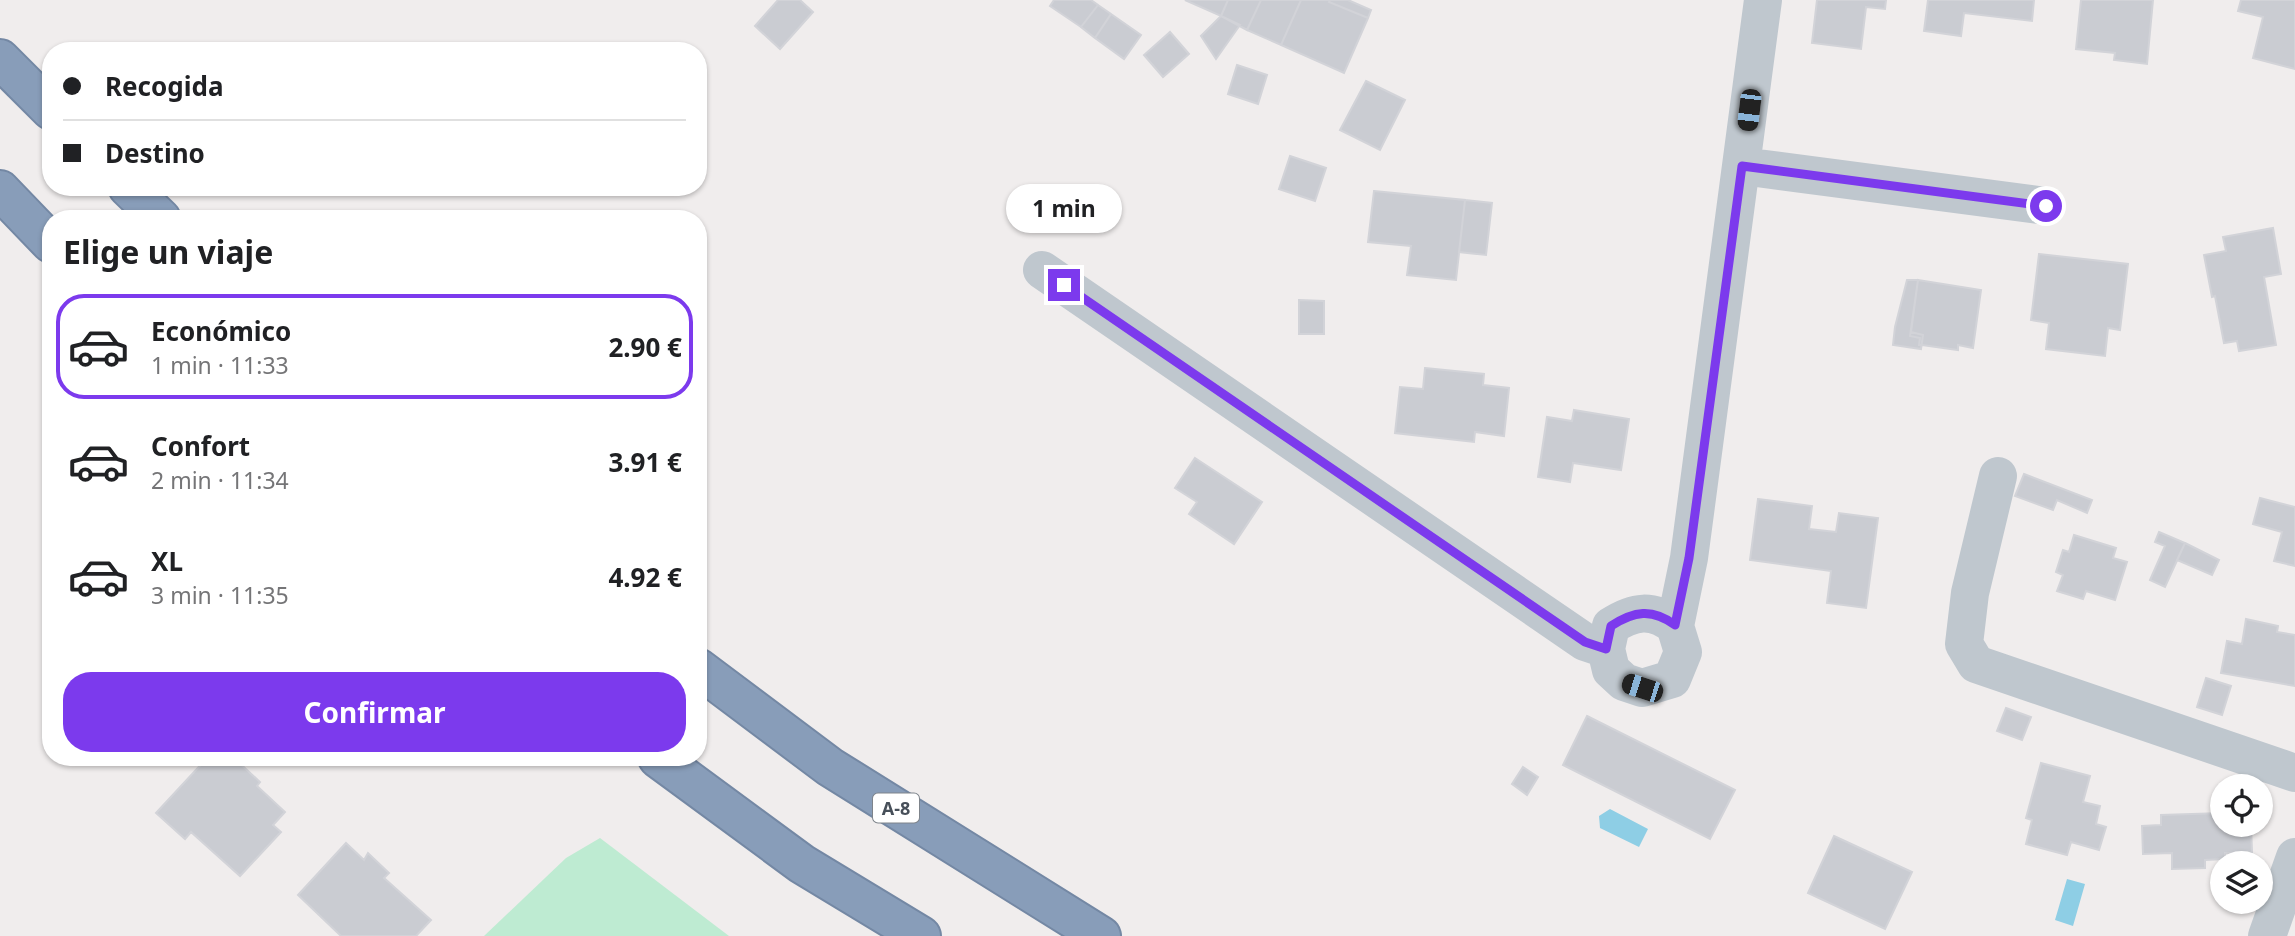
<!DOCTYPE html>
<html lang="es">
<meta charset="utf-8">
<style>
:root{--surface:#fff;--page:#f2f2f2;--text:#202124;--muted:#757577;--line:#e0e0e0;--accent:#7c3aed}
body{margin:0;font-family:"Noto Sans",sans-serif;background:var(--page);color:var(--text);height:100vh;display:flex;flex-direction:column;font-size:26px;white-space:nowrap}
*{box-sizing:border-box;margin:0}
p{font-size:23px;color:var(--muted)}
.icon{flex:none;width:38px;height:38px;fill:none;stroke:currentColor;stroke-width:2;stroke-linecap:round;stroke-linejoin:round}
.map{position:relative;flex:1;overflow:hidden}
.details{position:absolute;left:42px;top:210px;width:665px;height:556px;display:flex;flex-direction:column;background:var(--surface);border-radius:28px;box-shadow:0 2px 5px #0004}
.details>*{flex:none}
.banner{position:absolute;left:42px;top:42px;width:665px;height:154px;border-radius:28px;box-shadow:0 2px 5px #0004;display:grid;align-content:center;height:154px;padding:0 21px;background:var(--surface)}
.fabs{position:absolute;left:2210px;top:774px;display:grid;gap:14px}
.fabs a{display:grid;place-items:center;width:63px;height:63px;border-radius:50%;background:var(--surface);box-shadow:0 2px 5px #0004;font-size:35px}
.end{position:absolute;width:32px;height:32px;margin:-16px;border:9px solid #7c3aed;background:#fff;box-shadow:0 0 0 4px #fff}
.from{border-radius:50%}
.bubble{position:absolute;height:49px;border-radius:24px;background:var(--surface);box-shadow:0 2px 5px #0004;font-size:23px;font-weight:700;line-height:49px;text-align:center}
.car{position:absolute;width:21px;height:42px;margin:-21px -10px;border-radius:9px;box-shadow:0 0 5px 2px #0007;background:linear-gradient(#222 24%,#8ab4d8 0 40%,#222 0 76%,#8ab4d8 0 86%,#222 0)}
.banner b{display:flex;align-items:center;gap:24px;height:66px;font-size:26px}
.banner b+b{border-top:2px solid var(--line)}
.banner i{width:18px;height:18px;background:var(--text)}
ul{padding:0;list-style:none}
li{display:flex;align-items:center;gap:21px;height:105px;margin:0 14px 10px;padding:0 7px;border:4px solid transparent;border-radius:28px}
li div{flex:1}
li b{display:block;font-size:26px}
li em{font-style:normal;font-weight:700}
li.current{border-color:var(--accent)}
li>.icon{width:63px;height:63px;stroke-width:1.5}
h2{padding:0 21px;font-size:32px;line-height:84px}
.button{display:flex;gap:14px;margin-top:auto;padding:14px 21px}
.button a{flex:1;height:80px;border-radius:28px;background:var(--accent);color:#fff;font-size:28px;font-weight:700;line-height:80px;text-align:center}
.map>svg:first-child{display:block}
.green{fill:#beebd2}
.water{fill:#8ecee5}
.building{fill:#caccd2;stroke:#d2d3d8;stroke-width:2}
.lines{fill:none;stroke-linecap:round;stroke-linejoin:round}
.highway-casing{stroke:#7488a4;stroke-width:42}
.minor{stroke:#bfc7ce;stroke-width:38}
.highway{stroke:#889db9;stroke-width:38}
.route{stroke:#7c3aed;stroke-width:9}
.labels{text-anchor:middle;dominant-baseline:central;stroke-width:7;stroke-linejoin:round;paint-order:stroke}
.shield{fill:#fff;stroke:#7e848b;stroke-width:2}
.shield-label{font-size:18px;font-weight:bold;fill:#474f59}
</style>
<div class="map">
<svg width="2295" height="936" viewBox="0 0 2295 936">
<rect width="100%" height="100%" fill="#f0eded"/>
<!-- green -->
<path class="green" d="M600,838L729,936H484L566,858Z"/>
<!-- water -->
<path class="water" d="M1610,809L1648,829L1639,847L1600,828L1599,816Z
M2067,879L2085,884L2073,926L2055,920Z"/>
<!-- building -->
<path class="building" d="M778,0H800L813,12L780,49L755,26Z
M1054,0H1091L1098,5L1081,27L1050,6Z
M1185,0H1228L1221,16Z
M1228,0H1261L1247,30L1221,16Z
M1261,0H1301L1281,45L1247,30Z
M1301,0H1330L1329,2L1368,18L1344,73L1281,45Z
M1330,0H1348L1371,10L1368,18L1329,2Z
M1817,0H1886L1885,9L1866,7L1861,49L1812,43Z
M1928,0H2034L2032,21L1964,13L1961,36L1924,31Z
M2081,0H2153L2147,64L2114,60L2115,53L2076,49Z
M2241,0H2295V69L2253,58L2263,17L2238,11Z
M1098,5L1111,14L1095,38L1081,27Z
M1111,14L1141,35L1124,59L1095,38Z
M1221,16L1240,25L1216,59L1201,36Z
M1170,32L1189,54L1163,77L1144,55Z
M1237,65L1267,75L1258,104L1228,94Z
M1366,81L1405,100L1380,150L1340,130Z
M1290,156L1326,168L1315,201L1279,189Z
M1374,191L1465,200L1456,280L1407,275L1411,246L1368,242Z
M1465,200L1492,203L1486,255L1459,252Z
M2273,228L2281,274L2264,277L2276,345L2239,351L2237,341L2224,343L2215,296L2212,297L2204,255L2226,251L2223,237Z
M2039,254L2128,264L2120,330L2108,328L2105,356L2046,349L2049,323L2031,320Z
M1907,280H1918L1911,332L1923,335L1921,349L1893,345L1895,327Z
M1918,280L1981,290L1973,348L1958,345V350L1922,345H1919L1920,338L1910,336Z
M1299,300L1324,301V334H1299Z
M1425,368L1484,374L1483,385L1509,388L1504,436L1475,432L1474,442L1395,433L1400,387L1423,389Z
M1574,410L1629,419L1621,470L1573,463L1570,482L1538,477L1547,417L1572,421Z
M1195,458L1262,502L1234,544L1189,514L1197,502L1175,488Z
M2024,474L2092,500L2087,513L2057,500L2053,510L2015,496Z
M2260,498L2295,507V566L2274,561L2282,532L2253,524Z
M1758,499L1812,506L1809,529L1836,532L1839,513L1878,518L1866,608L1827,603L1831,571L1750,560Z
M2159,532L2185,543L2165,587L2150,580L2165,546L2155,542Z
M2074,535L2116,548L2113,558L2127,562L2115,600L2086,591L2083,599L2057,591L2063,575L2056,572L2063,550L2069,552Z
M2185,543L2219,560L2212,575L2177,560Z
M2246,619L2278,626L2277,632L2295,635V686L2221,673L2227,641L2242,644Z
M2206,678L2231,686L2222,715L2197,707Z
M2006,708L2031,717L2022,740L1997,731Z
M1587,716L1735,790L1710,839L1563,765Z
M207,758H234L260,782L257,786L285,812L273,825L281,832L240,876L191,832L185,839L156,813Z
M2041,763L2090,776L2083,802L2100,806L2096,824L2106,827L2099,850L2071,842L2067,855L2026,844L2032,820L2026,818Z
M1523,767L1538,777L1527,795L1512,784Z
M2222,813V824H2251L2252,852L2225,853V859L2205,860V868L2172,869V853L2143,854L2142,826L2161,825V815Z
M1834,836L1912,872L1885,929L1808,893Z
M346,843L364,860L368,853L389,873L384,878L431,920L416,936H341L298,895Z"/>
<g class="lines">
<!-- highway casing -->
<g class="highway-casing">
<path id="highway" d="M0,59L51,110
M128,187L161,219
M0,190L51,243
M698,668L830,767L1101,936
M658,758L802,864L921,936"/>
</g>
<!-- minor -->
<path class="minor" d="M1742,166L2046,206
M1042,270L1585,642L1606,649
M1998,476L1970,593L1964,644L1976,664L2295,773
M1675,626C1652,608 1634,611 1611,626L1606,649L1611,670L1624,682L1642,688L1672,679L1683,652L1675,626L1689,558L1763,0
M2267,936L2295,857"/>
<!-- highway -->
<use href="#highway" class="highway"/>
</g>
<g class="lines">
<!-- route -->
<path class="route" d="M1064,285L1585,642L1606,649L1611,626C1634,611 1652,608 1675,625L1689,558L1742,166L2046,206"/>
</g>
<g class="labels">
<!-- shield labels -->
<rect class="shield" x="873" y="793.5" width="46" height="29" rx="5"/>
<g class="shield-label">
<text x="896" y="808">A-8</text>
</g>
</g>
</svg>
<div class="fabs">
<a><svg class="icon" aria-label="locate" viewBox="0 0 24 24"><circle cx="12" cy="12" r="6"/><path d="M12 2v4M12 18v4M2 12h4M18 12h4"/></svg></a>
<a><svg class="icon" aria-label="layers" viewBox="0 0 24 24"><path d="M12 4l9 5-9 5-9-5zM3 14l9 5 9-5"/></svg></a>
</div>
<i class="end from" style="left:2046px;top:206px"></i>
<i class="end" style="left:1064px;top:285px"></i>
<div class="bubble" style="left:1006px;top:184px;width:116px">1 min</div>
<i class="car" style="left:1749px;top:110px;rotate:187deg"></i>
<i class="car" style="left:1642px;top:688px;rotate:288deg"></i>
<div class="banner">
<b><i class="from"></i>Recogida</b>
<b><i></i>Destino</b>
</div>
<section class="details">
<h2>Elige un viaje</h2>
<ul>
<li class="current"><svg class="icon" aria-label="car" viewBox="0 0 24 24"><path d="M5 17H2v-5l4-1 3-4h7l3 4 3 1v5h-3M9 17h6M6 11h13"/><circle cx="7" cy="17" r="2"/><circle cx="17" cy="17" r="2"/></svg><div><b>Económico</b><p>1 min · 11:33</p></div><em>2.90 €</em></li>
<li><svg class="icon" aria-label="car" viewBox="0 0 24 24"><path d="M5 17H2v-5l4-1 3-4h7l3 4 3 1v5h-3M9 17h6M6 11h13"/><circle cx="7" cy="17" r="2"/><circle cx="17" cy="17" r="2"/></svg><div><b>Confort</b><p>2 min · 11:34</p></div><em>3.91 €</em></li>
<li><svg class="icon" aria-label="car" viewBox="0 0 24 24"><path d="M5 17H2v-5l4-1 3-4h7l3 4 3 1v5h-3M9 17h6M6 11h13"/><circle cx="7" cy="17" r="2"/><circle cx="17" cy="17" r="2"/></svg><div><b>XL</b><p>3 min · 11:35</p></div><em>4.92 €</em></li>
</ul>
<div class="button"><a>Confirmar</a></div>
</section>
</div>
